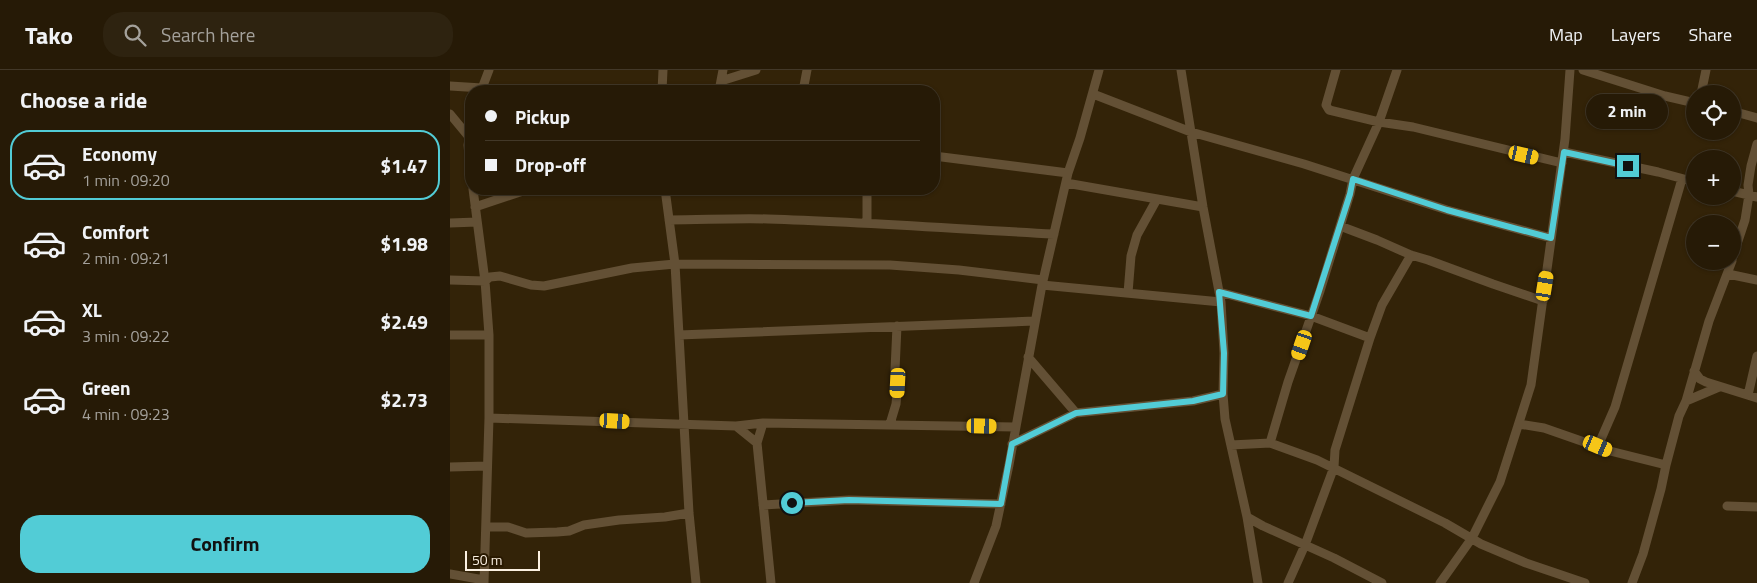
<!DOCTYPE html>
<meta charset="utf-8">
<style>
:root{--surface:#261a06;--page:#2e2310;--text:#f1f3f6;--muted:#a4a19b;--line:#423828;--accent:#52ccd6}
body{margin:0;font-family:"Titillium Web",sans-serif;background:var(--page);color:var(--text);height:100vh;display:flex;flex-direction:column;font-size:19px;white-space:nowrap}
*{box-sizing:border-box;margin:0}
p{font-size:16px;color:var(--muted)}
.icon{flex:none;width:28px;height:28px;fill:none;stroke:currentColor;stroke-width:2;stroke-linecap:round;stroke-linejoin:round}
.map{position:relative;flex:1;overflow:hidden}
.sheet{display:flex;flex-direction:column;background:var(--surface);width:450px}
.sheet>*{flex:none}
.top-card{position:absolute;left:15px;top:15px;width:475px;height:110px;border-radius:20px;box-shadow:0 1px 4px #0004,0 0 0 1px var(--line);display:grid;align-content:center;height:110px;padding:0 20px;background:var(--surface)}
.controls{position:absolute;left:1236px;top:15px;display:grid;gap:10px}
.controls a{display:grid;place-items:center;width:55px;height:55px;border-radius:50%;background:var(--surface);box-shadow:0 1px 4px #0004,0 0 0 1px var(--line);font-size:25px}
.scale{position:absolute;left:15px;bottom:12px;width:75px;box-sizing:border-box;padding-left:5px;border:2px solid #fbf0e1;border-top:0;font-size:14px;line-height:18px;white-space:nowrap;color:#fbf0e1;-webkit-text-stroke:4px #291900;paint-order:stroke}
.end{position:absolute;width:22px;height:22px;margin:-11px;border:6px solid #52ccd6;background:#111;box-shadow:0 0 0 2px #111}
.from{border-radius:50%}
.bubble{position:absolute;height:35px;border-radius:18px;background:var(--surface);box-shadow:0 1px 4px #0004,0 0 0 1px var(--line);font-size:16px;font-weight:700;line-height:35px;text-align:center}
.car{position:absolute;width:15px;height:30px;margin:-15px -8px;border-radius:6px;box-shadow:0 0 4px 1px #0007;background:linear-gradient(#f5c518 24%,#345 0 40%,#f5c518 0 76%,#345 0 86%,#f5c518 0)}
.top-card b{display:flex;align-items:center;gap:18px;height:48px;font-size:19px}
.top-card b+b{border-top:1px solid var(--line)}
.top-card i{width:12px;height:12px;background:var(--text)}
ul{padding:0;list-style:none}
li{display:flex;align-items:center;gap:15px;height:70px;margin:0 10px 8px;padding:0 10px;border:2px solid transparent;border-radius:20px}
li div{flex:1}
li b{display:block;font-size:19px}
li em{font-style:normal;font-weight:700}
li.on{border-color:var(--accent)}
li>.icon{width:45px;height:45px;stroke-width:1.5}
h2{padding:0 20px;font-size:22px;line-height:60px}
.action{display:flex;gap:10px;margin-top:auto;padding:10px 20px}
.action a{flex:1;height:58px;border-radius:20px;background:var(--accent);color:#111;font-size:20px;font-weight:700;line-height:58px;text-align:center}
header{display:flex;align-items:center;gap:30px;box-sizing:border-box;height:70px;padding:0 25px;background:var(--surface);border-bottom:1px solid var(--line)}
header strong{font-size:24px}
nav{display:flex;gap:28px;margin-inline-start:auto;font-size:18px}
.search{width:350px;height:45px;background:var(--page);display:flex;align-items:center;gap:12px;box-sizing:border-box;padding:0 18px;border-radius:20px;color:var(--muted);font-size:19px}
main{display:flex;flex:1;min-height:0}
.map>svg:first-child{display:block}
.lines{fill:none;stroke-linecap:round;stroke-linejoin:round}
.minor{stroke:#635035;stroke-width:9}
.route{stroke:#52ccd6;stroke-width:6}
</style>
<header>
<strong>Tako</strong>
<div class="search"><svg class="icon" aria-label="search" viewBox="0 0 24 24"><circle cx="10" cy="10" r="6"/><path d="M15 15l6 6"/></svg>Search here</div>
<nav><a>Map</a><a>Layers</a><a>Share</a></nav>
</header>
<main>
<section class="sheet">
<h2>Choose a ride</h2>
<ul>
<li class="on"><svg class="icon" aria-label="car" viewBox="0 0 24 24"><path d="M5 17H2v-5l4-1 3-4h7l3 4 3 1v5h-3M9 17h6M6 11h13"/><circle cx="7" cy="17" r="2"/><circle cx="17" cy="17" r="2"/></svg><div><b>Economy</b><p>1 min · 09:20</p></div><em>$1.47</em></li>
<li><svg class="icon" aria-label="car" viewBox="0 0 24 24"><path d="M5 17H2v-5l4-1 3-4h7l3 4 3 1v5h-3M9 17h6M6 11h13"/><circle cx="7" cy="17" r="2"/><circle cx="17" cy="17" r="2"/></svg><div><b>Comfort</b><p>2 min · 09:21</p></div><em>$1.98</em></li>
<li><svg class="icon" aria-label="car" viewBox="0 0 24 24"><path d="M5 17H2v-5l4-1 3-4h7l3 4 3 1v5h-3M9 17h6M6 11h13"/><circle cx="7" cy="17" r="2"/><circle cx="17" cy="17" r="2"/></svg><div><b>XL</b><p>3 min · 09:22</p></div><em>$2.49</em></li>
<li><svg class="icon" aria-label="car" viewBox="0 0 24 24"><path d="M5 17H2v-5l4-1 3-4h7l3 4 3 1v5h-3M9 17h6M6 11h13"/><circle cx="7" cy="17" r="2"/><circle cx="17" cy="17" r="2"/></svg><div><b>Green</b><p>4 min · 09:23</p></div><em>$2.73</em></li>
</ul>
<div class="action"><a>Confirm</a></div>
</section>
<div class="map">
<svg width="1307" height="513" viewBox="0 0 1307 513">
<rect width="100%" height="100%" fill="#332308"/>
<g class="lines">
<!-- minor -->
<path class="minor" d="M731,0L753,137L771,232L774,283L773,324L775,349L797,447L808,513
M886,0L876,35L879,40L929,52L963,57L1112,93
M1133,0L1215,26L1245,33
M271,11L306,0
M0,16L32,18
M31,21L39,0
M212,21L213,0
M269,21L273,0
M353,21L357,0
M643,24L741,62L854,94L997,140L1101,168
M1251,24L1256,0
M1282,41L1307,48
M0,44L19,67
M21,59L18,75L21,105
M1114,82L1208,102L1245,112
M484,86L618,103
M616,113L753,137
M23,119L35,211L39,265V348L34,513
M215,119L225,194L239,443L246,513
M417,119V153
M1282,121L1307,127
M25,137L79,119
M219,150C252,150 285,148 318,149C413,152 508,159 604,164
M0,153L27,152
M890,156L927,170L961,185L978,190L1043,214L1093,231
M1282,189L1295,150L1299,125L1298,115L1301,96L1307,74
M1278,204L1307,210
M0,210L35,211L40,207L50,206L81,215L94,216L182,198L225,194L440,195L509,200L593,210
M592,215L771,232
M769,222L861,246L920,268
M678,223L681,186L687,165L707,129
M0,265H39
M229,265L584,251
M578,287L626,343
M1244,301L1250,309L1256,312L1307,328
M1298,325L1307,286
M1236,331L1269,317
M39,348L286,356L313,353L565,357
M313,353L307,373L321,513
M440,354L446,334L448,313L445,300L447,256
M1069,354L1094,358L1160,381L1216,395
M286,356L307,373
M820,373L838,312L870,221L900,124L903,109L929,52L947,0
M562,374L626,343L743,331L773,324
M781,375L820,373L867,390L995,453L1031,474L1076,493L1135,513
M1148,376L1165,337L1232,109
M0,397L37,396
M313,435L399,430L551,434
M1277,436L1307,437
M797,447L813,456L884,488L932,513
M36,457H58L76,463L107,462L119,461L134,455L169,450L215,447L239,443
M0,504L34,510
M524,513L546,456L559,395L592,215L618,103L630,68L649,0
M838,513L855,475L884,397L885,380L920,268L932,235L961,185
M990,513L1022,468L1050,412L1081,315L1115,69L1120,0
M1182,513L1193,484L1211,419L1216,395L1229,346L1236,331L1259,251L1282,191"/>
</g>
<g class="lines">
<!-- route -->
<path class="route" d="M342,433L399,430L551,434L562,374L626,343L743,331L773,324L774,283L769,222L861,246L900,124L903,109L997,140L1101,168L1114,82L1178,96"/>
</g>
</svg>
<div class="controls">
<a><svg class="icon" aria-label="locate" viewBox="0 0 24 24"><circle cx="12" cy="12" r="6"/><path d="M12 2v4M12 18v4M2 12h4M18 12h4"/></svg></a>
<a>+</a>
<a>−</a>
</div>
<div class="scale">50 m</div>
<i class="end from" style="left:342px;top:433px"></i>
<i class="end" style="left:1178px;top:96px"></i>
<div class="bubble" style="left:1136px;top:24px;width:82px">2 min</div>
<i class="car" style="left:1074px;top:85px;rotate:103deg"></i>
<i class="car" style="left:1095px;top:216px;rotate:9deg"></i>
<i class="car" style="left:852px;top:275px;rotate:199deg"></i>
<i class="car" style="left:448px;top:313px;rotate:183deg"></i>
<i class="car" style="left:165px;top:351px;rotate:93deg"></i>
<i class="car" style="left:532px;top:356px;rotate:91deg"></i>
<i class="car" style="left:1148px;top:376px;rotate:113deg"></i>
<div class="top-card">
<b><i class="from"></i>Pickup</b>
<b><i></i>Drop-off</b>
</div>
</div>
</main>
